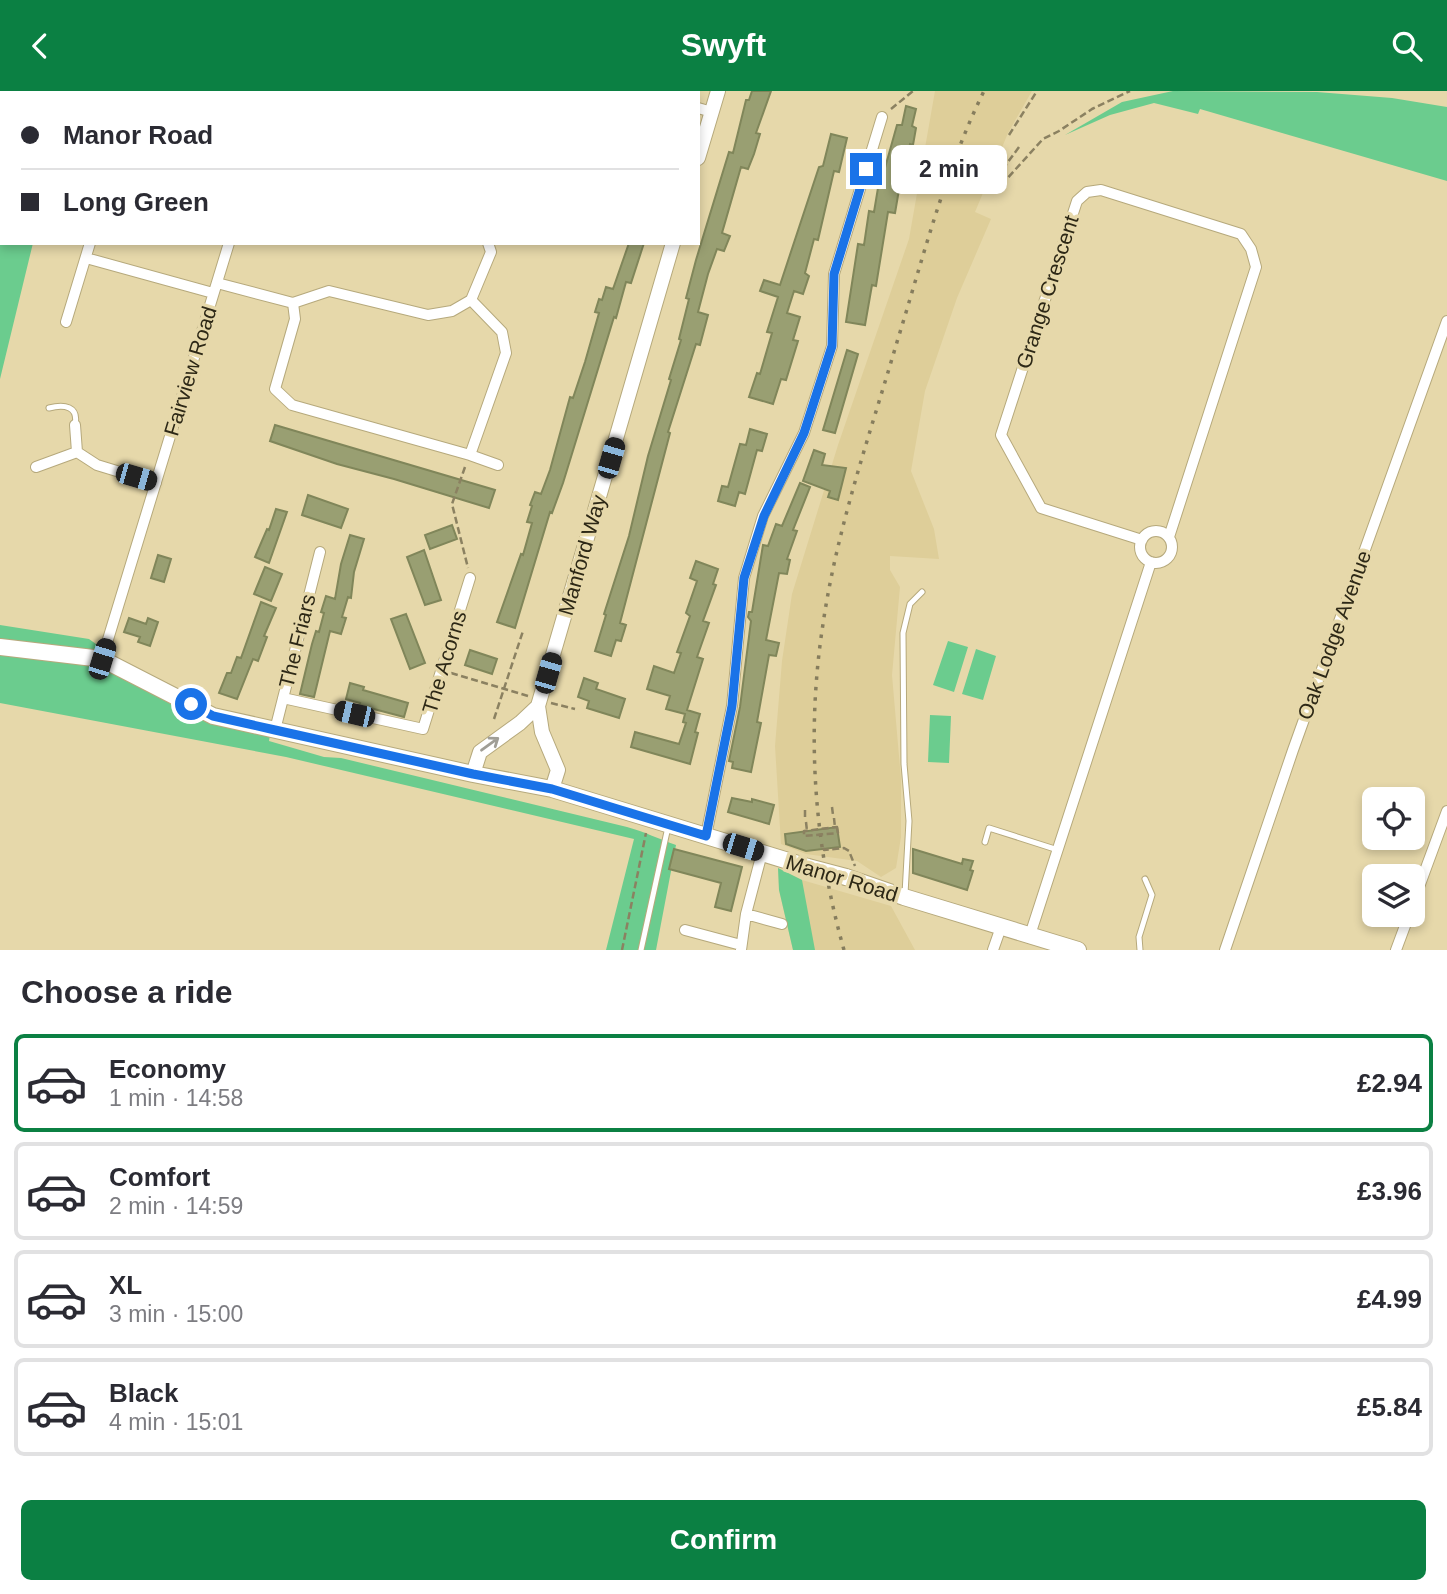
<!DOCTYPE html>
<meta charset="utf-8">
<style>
:root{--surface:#fff;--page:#f2f2f3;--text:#2b2b33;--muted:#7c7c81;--line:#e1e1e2;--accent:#0b8043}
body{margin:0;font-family:Arial,sans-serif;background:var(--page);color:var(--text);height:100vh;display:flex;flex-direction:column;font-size:26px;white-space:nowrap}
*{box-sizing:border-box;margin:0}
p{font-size:23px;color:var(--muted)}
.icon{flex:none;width:38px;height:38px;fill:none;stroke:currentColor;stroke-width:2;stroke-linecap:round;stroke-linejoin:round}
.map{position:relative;height:859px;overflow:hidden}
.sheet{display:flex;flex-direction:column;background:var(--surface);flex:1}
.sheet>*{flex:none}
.guide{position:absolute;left:0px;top:0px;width:700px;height:154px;box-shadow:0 4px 10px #0003;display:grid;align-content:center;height:154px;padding:0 21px;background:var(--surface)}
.buttons{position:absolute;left:1362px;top:696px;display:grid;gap:14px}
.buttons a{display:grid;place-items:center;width:63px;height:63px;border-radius:10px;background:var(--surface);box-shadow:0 4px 10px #0003;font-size:35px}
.end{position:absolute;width:32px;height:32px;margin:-16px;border:9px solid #1a73e8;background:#fff;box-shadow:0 0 0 4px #fff}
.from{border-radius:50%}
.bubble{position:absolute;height:49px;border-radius:10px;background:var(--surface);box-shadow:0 4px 10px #0003;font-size:23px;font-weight:700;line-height:49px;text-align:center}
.car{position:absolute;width:21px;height:42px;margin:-21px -10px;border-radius:9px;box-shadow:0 0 5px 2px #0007;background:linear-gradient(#222 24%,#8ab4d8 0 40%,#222 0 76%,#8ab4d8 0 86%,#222 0)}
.guide b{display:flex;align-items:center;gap:24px;height:66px;font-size:26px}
.guide b+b{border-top:2px solid var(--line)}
.guide i{width:18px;height:18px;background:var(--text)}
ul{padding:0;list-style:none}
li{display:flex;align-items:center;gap:21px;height:98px;margin:0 14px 10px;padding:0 7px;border:4px solid var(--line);border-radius:10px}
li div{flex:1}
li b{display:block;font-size:26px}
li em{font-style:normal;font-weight:700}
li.current{border-color:var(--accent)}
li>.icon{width:63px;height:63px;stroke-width:1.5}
h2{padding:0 21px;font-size:32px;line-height:84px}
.cta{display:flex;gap:14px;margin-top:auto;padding:14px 21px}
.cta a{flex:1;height:80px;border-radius:10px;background:var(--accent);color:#fff;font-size:28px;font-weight:700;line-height:80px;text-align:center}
header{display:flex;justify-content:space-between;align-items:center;height:91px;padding:0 21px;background:var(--accent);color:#fff;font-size:32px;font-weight:700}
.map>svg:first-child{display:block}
.built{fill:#dece99}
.green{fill:#6bcc8e}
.building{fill:#999f72;stroke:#80865a;stroke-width:2}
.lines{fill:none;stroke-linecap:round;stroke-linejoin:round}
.service-casing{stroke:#b6a97c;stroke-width:7}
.minor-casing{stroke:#b6a97c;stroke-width:12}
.tertiary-casing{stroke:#b6a97c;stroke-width:16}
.secondary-casing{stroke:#b6a97c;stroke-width:18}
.path{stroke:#8b8161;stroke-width:2.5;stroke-dasharray:7 3.5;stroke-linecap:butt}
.service{stroke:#fff;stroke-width:5}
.minor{stroke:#fff;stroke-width:10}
.tertiary{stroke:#fff;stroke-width:14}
.secondary{stroke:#fff;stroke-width:16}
.rail{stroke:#867d5d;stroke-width:3.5;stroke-dasharray:3.5 7;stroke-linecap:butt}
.secondary-bridge-casing{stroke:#b6a97c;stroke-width:18;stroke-linecap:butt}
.path-bridge{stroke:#8b8161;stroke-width:2.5;stroke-dasharray:7 3.5;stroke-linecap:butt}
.secondary-bridge{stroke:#fff;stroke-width:16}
.oneway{stroke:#a09e96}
.route{stroke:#1a73e8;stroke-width:9}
.labels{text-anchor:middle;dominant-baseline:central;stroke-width:7;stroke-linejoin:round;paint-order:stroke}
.street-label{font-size:21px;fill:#2d2816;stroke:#e6d8aa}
</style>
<header><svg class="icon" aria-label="back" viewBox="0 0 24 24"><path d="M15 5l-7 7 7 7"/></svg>Swyft<svg class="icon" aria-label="search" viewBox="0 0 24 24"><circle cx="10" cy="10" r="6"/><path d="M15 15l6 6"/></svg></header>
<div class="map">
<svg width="1447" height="859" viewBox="0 0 1447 859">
<rect width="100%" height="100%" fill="#e6d8aa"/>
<!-- built -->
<path class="built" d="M935,0H1032L1008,42L975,121L991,128L957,207L925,300L911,380L934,438L939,468L890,465V479L900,496L892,584L901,688V746L896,777L881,786L857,770L806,763L781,753L775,655L782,570L792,503L838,354L909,148Z
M778,777L802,789L891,815L915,859H793L779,799Z"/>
<!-- green -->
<path class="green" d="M0,0H71L2,2V152H33L0,288Z
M1173,0L1317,1L1392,7L1447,16V90L1200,18L1198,23L1154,12L1110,24L1065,44L1122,11Z
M0,534L89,548L185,617L270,644L269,650L324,666L341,667L627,736C645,741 659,748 676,754L656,859H606L634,748L286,666L0,612Z
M948,550L968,556L954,601L933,594Z
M976,558L996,565L983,609L962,603Z
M930,624L951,625L949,672L928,671Z
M778,777L802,789L815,859H793L779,799Z"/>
<!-- building -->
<path class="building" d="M752,0H771L756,42L760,43L754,63L748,78L741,76L722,142L730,145L724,160L717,158L708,183L698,221L708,224L700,254L696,253L668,341L670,342L620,532L626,534L621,550L616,549L611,565L595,560L606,524L604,523L629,445L648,365L671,289L669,288L681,249L679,248L689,208L686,207L696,169L729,61L733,62L746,9H749Z
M906,15L916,18L912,35L916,37L913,54L910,53L907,70H905L902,87H901L895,122L888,121L876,195L872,194L865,234L846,231L858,153L864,154L869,120L874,121L880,85L883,84L897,34H902Z
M831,43L847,47L839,81L834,80L818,149L814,148L805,182L809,185L803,203L794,200L787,222L800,226L793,249L798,250L786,289L781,288L773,313L749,306L757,282L760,283L772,242L767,241L778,206L760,200L764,189L780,194L819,76L823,75Z
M629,152H644L631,192L626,191L616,227L614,226L563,392L552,422L550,421L515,537L497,531L521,463L523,464L532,432L527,431L532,415L530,414L535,401L541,403L550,379L570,306L573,307L585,271L599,222L595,221L599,208L602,209L606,196L613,198Z
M847,259L858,263L835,342L823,339Z
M275,334L495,399L489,417L394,388L337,373L270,350Z
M750,338L767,343L762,360L757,359L745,403L739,401L735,415L718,410L722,395L728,396L740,353L746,354Z
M814,359L825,363L822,374L846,377L838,409L828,406L830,400L803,390Z
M800,392L810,396L793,439L797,440L787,468L790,469L787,483L779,482L766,549L779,552L776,565L769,564L757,631L761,632L751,681L732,677L733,671L729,670L740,616L751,530L748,526L749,521H752L763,454L768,455L776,433L782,435Z
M308,404L348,418L341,437L302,424Z
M276,418L287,421L269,472L255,466L267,438L269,439Z
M452,434L457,448L430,458L425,444Z
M350,444L364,448L354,481L351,507L348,506L342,526L346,527L341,543L330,540L314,606L300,603L312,553L316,540L319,541L324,522L321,521L326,505L335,508L341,473Z
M424,459L441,509L425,514L407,466Z
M158,464L171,468L164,491L151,487Z
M696,470L718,478L713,493L716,494L703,530L709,532L697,566L703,568L687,619L700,623L695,641L698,642L690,673L631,656L635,641L679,653L686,632L683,631L685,623L666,618L670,605L647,598L654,575L674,582L681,562L677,561L690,525L686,522L697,490L690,487Z
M265,476L282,483L271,510L254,503Z
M261,511L276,517L264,545L267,546L258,570L253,568L237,608L219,602L227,582H231L237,566L241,567Z
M406,523L425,572L410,578L391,528Z
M129,527L146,533L148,527L158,531L150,555L138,551L140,546L124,541Z
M470,559L497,568L492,583L465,574Z
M584,587L598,592L596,598L625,608L619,627L587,617L589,610L578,606Z
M350,592L364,596L363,599L408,612L404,626L359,614L360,612L346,608Z
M732,707L752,711V708L774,714L769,733L728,721Z
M837,736L840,756L806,760L786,753L785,743Z
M674,758L742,776L731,820L715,816L721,792L669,778Z
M913,758L962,773L963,768L973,770L970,779L973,780L967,799L913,782Z"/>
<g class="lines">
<!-- service casing -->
<g class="service-casing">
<path id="service" d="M49,317C64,313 79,315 75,334
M985,751L989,737L1058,759
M905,803L909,730L904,673L903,542L910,513L922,501
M641,859L668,736
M1140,859L1139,846L1152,804L1145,788"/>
</g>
<!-- minor casing -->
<g class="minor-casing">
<path id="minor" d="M203,0L215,2
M645,0L651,2
M274,2V0
M698,17L712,21
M86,167L213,202
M217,192L293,212L329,200L428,224L452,220L471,209L491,161L488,152
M293,212L295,228L275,298L292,314L470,364L498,374
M66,231L90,152
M75,334L77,361
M470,364L506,262L502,241L471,209
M36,376L77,361L97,374L156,392
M1140 456a16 16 0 1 1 32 0a16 16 0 1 1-32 0Z
M1142,449L1041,417L1001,344L1077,110L1087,101L1101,99L1241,143L1251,158L1256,176L1169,446
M102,568L229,152
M283,607L423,638L470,487
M275,639L320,461
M706,745L732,615L744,487L763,425L804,342L832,255L834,183L882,26
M1412,815L1447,720
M746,823L782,833
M685,839L741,854
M1030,844L1151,471
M741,859L746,823L762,762
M993,859L1001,836
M1225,859L1293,659L1447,230
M1396,859L1409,824"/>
</g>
<!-- tertiary casing -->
<g class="tertiary-casing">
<path id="tertiary" d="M698,67L718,0
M473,683L480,661L520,632L538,615
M552,698L558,679L542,641L538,615L673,152"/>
</g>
<!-- secondary casing -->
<g class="secondary-casing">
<path id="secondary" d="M0,556L102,568L213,625L473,683L552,698L808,776
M846,786L904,806L1078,859"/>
</g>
<!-- path -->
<path class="path" d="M891,18L913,0
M1009,44L1037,0
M1019,56L997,86L1004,91L1043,48L1059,40L1092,18L1130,0
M465,376L452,413L468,477
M451,582L528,605
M551,612L575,618
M494,628L523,540
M832,716L833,724
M805,719V729
M834,727L835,737
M806,731L807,740
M823,757L824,759L844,757L849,760L855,775
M622,859L646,742"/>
<!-- service -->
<use href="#service" class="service"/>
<!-- minor -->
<use href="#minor" class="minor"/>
<!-- tertiary -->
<use href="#tertiary" class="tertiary"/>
<!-- secondary -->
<use href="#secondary" class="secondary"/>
<!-- rail -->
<path class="rail" d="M844,859C814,753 806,642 823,533C837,437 870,343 897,251C923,167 945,79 984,0"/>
<!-- secondary-bridge casing -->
<g class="secondary-bridge-casing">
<path id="secondary-bridge" d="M808,776L846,786"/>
</g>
<!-- path-bridge -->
<path class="path-bridge" d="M837,736L838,742L804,745V740Z"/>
<!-- secondary-bridge -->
<use href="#secondary-bridge" class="secondary-bridge"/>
</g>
<!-- one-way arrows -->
<defs><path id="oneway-shaft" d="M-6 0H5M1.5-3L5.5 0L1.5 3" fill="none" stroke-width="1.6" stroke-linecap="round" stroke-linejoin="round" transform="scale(1.75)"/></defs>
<use class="oneway" href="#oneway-shaft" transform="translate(490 653) rotate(-36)"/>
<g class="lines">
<!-- route -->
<path class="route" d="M191,613L213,625L275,639L473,683L552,698L706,745L732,615L744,487L764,425L804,342L832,255L834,183L866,78"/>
</g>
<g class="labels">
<!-- street labels -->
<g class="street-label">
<text transform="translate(1047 201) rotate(-72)">Grange Crescent</text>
<text transform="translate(190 280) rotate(-73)">Fairview Road</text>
<text transform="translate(582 464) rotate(-74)">Manford Way</text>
<text transform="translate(1334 544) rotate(-70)">Oak Lodge Avenue</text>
<text transform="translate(297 550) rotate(-76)">The Friars</text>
<text transform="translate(444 571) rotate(-73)">The Acorns</text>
<text transform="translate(842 787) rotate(17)">Manor Road</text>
</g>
</g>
</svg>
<div class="buttons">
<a><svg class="icon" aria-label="locate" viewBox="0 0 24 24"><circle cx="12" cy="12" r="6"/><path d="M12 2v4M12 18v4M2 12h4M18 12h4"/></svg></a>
<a><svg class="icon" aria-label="layers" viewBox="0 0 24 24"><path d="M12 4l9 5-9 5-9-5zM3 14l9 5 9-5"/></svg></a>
</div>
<i class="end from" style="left:191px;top:613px"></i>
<i class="end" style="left:866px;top:78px"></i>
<div class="bubble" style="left:891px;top:54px;width:116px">2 min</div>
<i class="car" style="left:611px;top:367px;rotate:16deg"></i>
<i class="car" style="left:136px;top:386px;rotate:106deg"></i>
<i class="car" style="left:102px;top:568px;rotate:17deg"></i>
<i class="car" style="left:548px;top:582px;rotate:16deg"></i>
<i class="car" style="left:354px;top:623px;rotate:283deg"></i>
<i class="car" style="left:743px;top:756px;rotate:107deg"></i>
<div class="guide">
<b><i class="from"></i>Manor Road</b>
<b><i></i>Long Green</b>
</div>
</div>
<section class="sheet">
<h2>Choose a ride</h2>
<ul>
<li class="current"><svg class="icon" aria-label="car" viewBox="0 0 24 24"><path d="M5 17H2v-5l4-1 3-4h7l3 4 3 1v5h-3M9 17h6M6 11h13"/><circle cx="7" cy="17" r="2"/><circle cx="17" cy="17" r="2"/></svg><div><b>Economy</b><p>1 min · 14:58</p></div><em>£2.94</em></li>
<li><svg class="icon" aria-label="car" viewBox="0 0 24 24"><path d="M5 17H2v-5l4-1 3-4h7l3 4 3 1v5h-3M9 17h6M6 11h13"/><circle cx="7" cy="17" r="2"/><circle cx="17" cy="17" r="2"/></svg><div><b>Comfort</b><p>2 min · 14:59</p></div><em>£3.96</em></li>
<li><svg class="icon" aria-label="car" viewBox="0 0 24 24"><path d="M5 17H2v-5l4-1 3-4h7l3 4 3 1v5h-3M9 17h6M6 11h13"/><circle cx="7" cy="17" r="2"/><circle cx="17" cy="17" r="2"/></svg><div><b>XL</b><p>3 min · 15:00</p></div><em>£4.99</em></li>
<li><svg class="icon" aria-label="car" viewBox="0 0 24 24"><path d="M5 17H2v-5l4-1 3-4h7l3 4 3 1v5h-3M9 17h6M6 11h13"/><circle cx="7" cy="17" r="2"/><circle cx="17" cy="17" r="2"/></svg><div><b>Black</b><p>4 min · 15:01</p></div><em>£5.84</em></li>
</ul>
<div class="cta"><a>Confirm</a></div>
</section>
